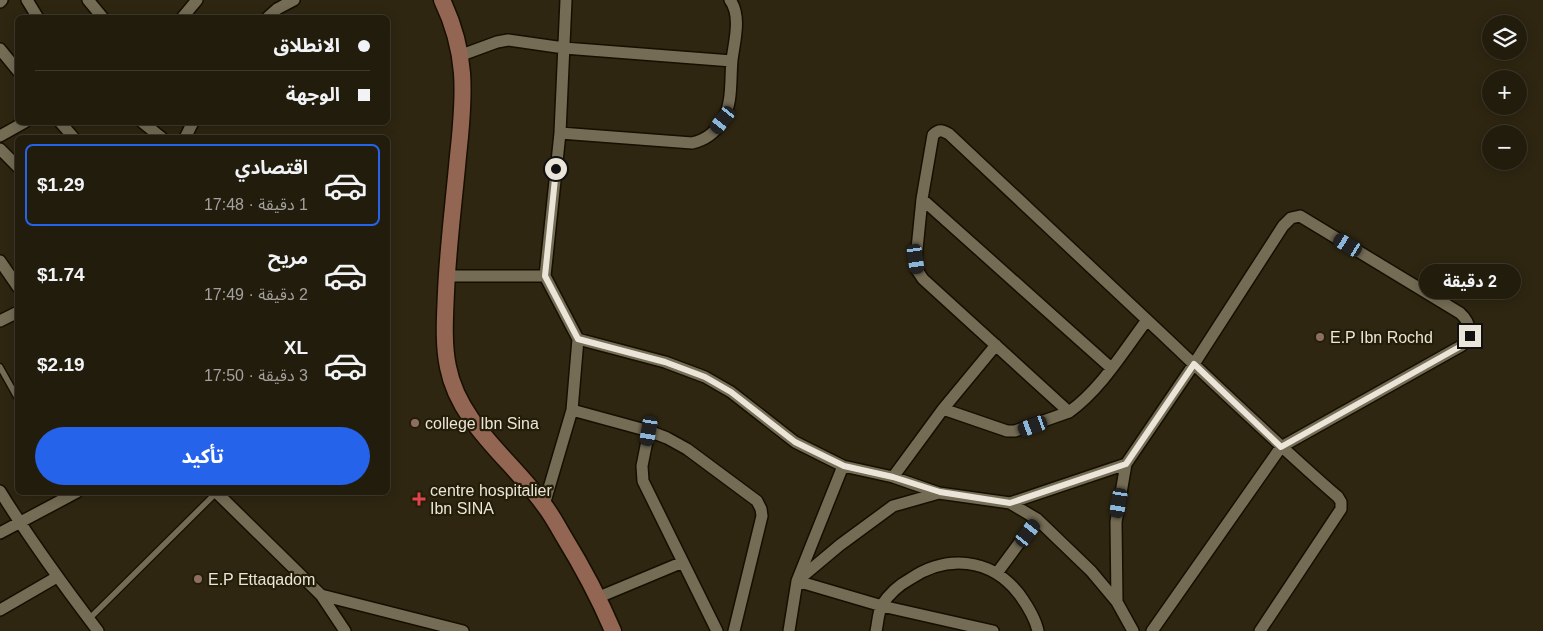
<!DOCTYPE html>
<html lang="ar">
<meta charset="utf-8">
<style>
:root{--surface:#221c0d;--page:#2e291b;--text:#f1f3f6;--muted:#a2a19d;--line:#3f3a2e;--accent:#2563eb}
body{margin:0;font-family:Arial,"Noto Sans Arabic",sans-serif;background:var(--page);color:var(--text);direction:rtl;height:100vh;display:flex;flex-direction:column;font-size:19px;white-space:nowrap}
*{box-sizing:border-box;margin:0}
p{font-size:16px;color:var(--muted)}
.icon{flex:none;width:28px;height:28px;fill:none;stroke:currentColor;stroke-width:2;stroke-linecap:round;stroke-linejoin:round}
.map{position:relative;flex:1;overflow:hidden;direction:ltr}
.panel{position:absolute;left:15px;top:135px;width:375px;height:360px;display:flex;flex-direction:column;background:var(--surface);border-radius:8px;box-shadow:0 2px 12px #0003,0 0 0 1px var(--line);direction:rtl}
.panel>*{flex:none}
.banner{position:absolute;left:15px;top:15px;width:375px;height:110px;border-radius:8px;box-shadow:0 2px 12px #0003,0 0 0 1px var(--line);direction:rtl;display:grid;align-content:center;height:110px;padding:0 20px;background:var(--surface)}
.controls{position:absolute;left:1482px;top:15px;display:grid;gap:10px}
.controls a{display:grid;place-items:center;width:45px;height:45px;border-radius:50%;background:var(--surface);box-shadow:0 2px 12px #0003,0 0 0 1px var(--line);font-size:25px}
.end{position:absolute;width:22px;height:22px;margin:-11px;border:6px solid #eae5d8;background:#111;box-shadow:0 0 0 2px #111}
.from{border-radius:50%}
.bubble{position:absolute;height:35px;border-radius:18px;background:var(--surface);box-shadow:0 2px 12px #0003,0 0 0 1px var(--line);font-size:16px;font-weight:700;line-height:35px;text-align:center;direction:rtl}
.car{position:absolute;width:15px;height:30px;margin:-15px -8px;border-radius:6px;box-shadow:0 0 4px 1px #0007;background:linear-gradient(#222 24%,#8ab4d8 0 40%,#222 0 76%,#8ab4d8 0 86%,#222 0)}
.banner b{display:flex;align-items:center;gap:18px;height:48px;font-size:19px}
.banner b+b{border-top:1px solid var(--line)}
.banner i{width:12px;height:12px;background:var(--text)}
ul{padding:9px 0 0;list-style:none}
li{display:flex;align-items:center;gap:15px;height:82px;margin:0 10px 8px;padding:0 10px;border:2px solid transparent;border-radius:8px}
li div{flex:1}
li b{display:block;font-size:19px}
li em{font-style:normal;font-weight:700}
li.selected{border-color:var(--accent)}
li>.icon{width:45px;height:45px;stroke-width:1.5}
.action{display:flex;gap:10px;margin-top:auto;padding:10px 20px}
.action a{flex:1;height:58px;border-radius:30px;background:var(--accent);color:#fff;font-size:20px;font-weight:700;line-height:58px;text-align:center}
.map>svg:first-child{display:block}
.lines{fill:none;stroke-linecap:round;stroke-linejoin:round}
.service-casing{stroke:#160f00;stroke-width:8}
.minor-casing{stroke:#160f00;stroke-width:14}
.secondary-casing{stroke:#160f00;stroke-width:19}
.service{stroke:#746c54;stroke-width:5.5}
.minor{stroke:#746c54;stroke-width:11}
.secondary{stroke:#936654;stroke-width:16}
.route{stroke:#eae5d8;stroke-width:6}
.education-dot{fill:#8d6e63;stroke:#241d08;stroke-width:2}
.health-dot{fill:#e0444e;stroke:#241d08;stroke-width:2}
.labels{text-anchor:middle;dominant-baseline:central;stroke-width:4.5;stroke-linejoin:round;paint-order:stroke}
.poi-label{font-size:16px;fill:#eae5d8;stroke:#241d08;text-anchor:start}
</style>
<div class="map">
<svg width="1543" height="631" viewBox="0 0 1543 631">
<rect width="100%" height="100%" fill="#2e2611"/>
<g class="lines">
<!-- service casing -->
<g class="service-casing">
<path id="service" d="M0,367L18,399
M89,619L216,493"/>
</g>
<!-- minor casing -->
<g class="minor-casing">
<path id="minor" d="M27,0L38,18
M88,0L103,18
M566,0L560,133L545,276L578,339L572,410
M0,2L2,0
M182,18L197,0
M267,18L277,9L294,0
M0,49L18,71
M459,56L497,42L508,40L564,48L732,61
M60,122L74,138
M142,122L162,138
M560,133L692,143C706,140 715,133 722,121C733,104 730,80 732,60C734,43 742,16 730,0
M0,136L25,122
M185,138L193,122
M0,149L18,167
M922,199L1110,367
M0,261L18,287
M447,276H545
M1147,320C1123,352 1101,389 1069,412L923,279L917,270L916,259L922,199L933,135C939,129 942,130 949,134C1020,201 1091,267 1162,334C1220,389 1277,444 1338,497L1341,502V509L1260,631
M0,321L18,312
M578,339L665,362L705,377L731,392L795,442L843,466
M943,409L1007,431H1015L1069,412
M649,431L642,466L643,481L717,631
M893,477L943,409L996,345
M0,491C30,540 63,585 98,631
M216,492L321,595L345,631
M1010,503L1126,464L1194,364L1283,226L1291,218L1300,216L1460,313C1471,323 1473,336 1461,346L1281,447L1152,631
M544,505L572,410L649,431L667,438L687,449L757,501L761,509L762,516L734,631
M0,533L77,492
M997,573L1037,519
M797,581L840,545L893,506L939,493L1010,503L1037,519L1091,571L1117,602L1133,631
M797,581L882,606L993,631
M321,595L463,631
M599,597L683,562
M1117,602L1116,522L1126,464
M0,610L57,577
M789,631L797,581L843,466L893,477L939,493
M876,631C878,623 878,612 882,605C889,594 899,585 910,579C947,554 991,558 1019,594C1027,605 1035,617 1038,631"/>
</g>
<!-- secondary casing -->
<g class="secondary-casing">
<path id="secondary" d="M442,0C453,23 460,47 462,73C464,100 461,129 458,156C454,201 448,246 446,292C445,316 443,343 448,367C459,424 512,460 544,505C552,515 558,527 564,537C583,568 599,598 613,631"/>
</g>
<!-- service -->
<use href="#service" class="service"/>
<!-- minor -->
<use href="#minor" class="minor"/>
<!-- secondary -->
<use href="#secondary" class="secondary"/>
</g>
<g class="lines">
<!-- route -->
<path class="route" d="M556,169L545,276L578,339L665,362L705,377L731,392L795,442L844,466L893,477L940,492L1010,503L1126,464L1194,364L1281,447L1461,346L1468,341L1470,336"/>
</g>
<!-- markers -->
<g class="education-dot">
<circle cx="1320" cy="337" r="5"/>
<circle cx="415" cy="423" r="5"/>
<circle cx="198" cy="579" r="5"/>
</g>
<path class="health-dot" d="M416.5 491.5h5v5h5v5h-5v5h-5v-5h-5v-5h5z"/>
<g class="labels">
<!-- poi labels -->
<g class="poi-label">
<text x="1330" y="337">E.P Ibn Rochd</text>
<text x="425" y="423">college Ibn Sina</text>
<text x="430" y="490">centre hospitalier<tspan x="430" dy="18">Ibn SINA</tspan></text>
<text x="208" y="579">E.P Ettaqadom</text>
</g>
</g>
</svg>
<div class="controls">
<a><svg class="icon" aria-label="layers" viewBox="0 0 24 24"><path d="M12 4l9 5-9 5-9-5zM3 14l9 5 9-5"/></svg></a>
<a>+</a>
<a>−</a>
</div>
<i class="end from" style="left:556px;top:169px"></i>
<i class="end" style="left:1470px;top:336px"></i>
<div class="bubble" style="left:1419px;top:264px;width:102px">2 دقيقة</div>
<i class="car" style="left:723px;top:120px;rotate:217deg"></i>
<i class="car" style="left:1348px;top:245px;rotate:301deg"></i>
<i class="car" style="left:916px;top:259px;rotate:172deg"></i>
<i class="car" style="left:1033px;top:426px;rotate:250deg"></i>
<i class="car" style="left:649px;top:431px;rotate:190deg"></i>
<i class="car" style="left:1119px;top:503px;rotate:190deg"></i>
<i class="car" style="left:1028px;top:533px;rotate:37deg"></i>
<div class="banner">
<b><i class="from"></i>الانطلاق</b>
<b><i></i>الوجهة</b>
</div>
<section class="panel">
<ul>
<li class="selected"><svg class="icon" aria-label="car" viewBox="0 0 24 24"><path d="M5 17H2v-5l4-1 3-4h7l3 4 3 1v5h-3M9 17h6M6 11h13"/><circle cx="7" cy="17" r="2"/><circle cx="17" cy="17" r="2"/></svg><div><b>اقتصادي</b><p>1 دقيقة · 17:48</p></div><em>$1.29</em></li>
<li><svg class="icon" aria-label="car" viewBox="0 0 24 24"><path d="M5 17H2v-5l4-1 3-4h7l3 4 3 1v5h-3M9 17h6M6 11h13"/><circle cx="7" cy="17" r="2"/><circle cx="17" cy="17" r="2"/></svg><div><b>مريح</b><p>2 دقيقة · 17:49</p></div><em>$1.74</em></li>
<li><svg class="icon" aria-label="car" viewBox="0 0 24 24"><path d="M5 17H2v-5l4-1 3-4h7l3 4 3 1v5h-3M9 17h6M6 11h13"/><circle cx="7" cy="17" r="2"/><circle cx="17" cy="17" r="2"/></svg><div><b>XL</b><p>3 دقيقة · 17:50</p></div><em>$2.19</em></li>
</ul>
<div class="action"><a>تأكيد</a></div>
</section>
</div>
